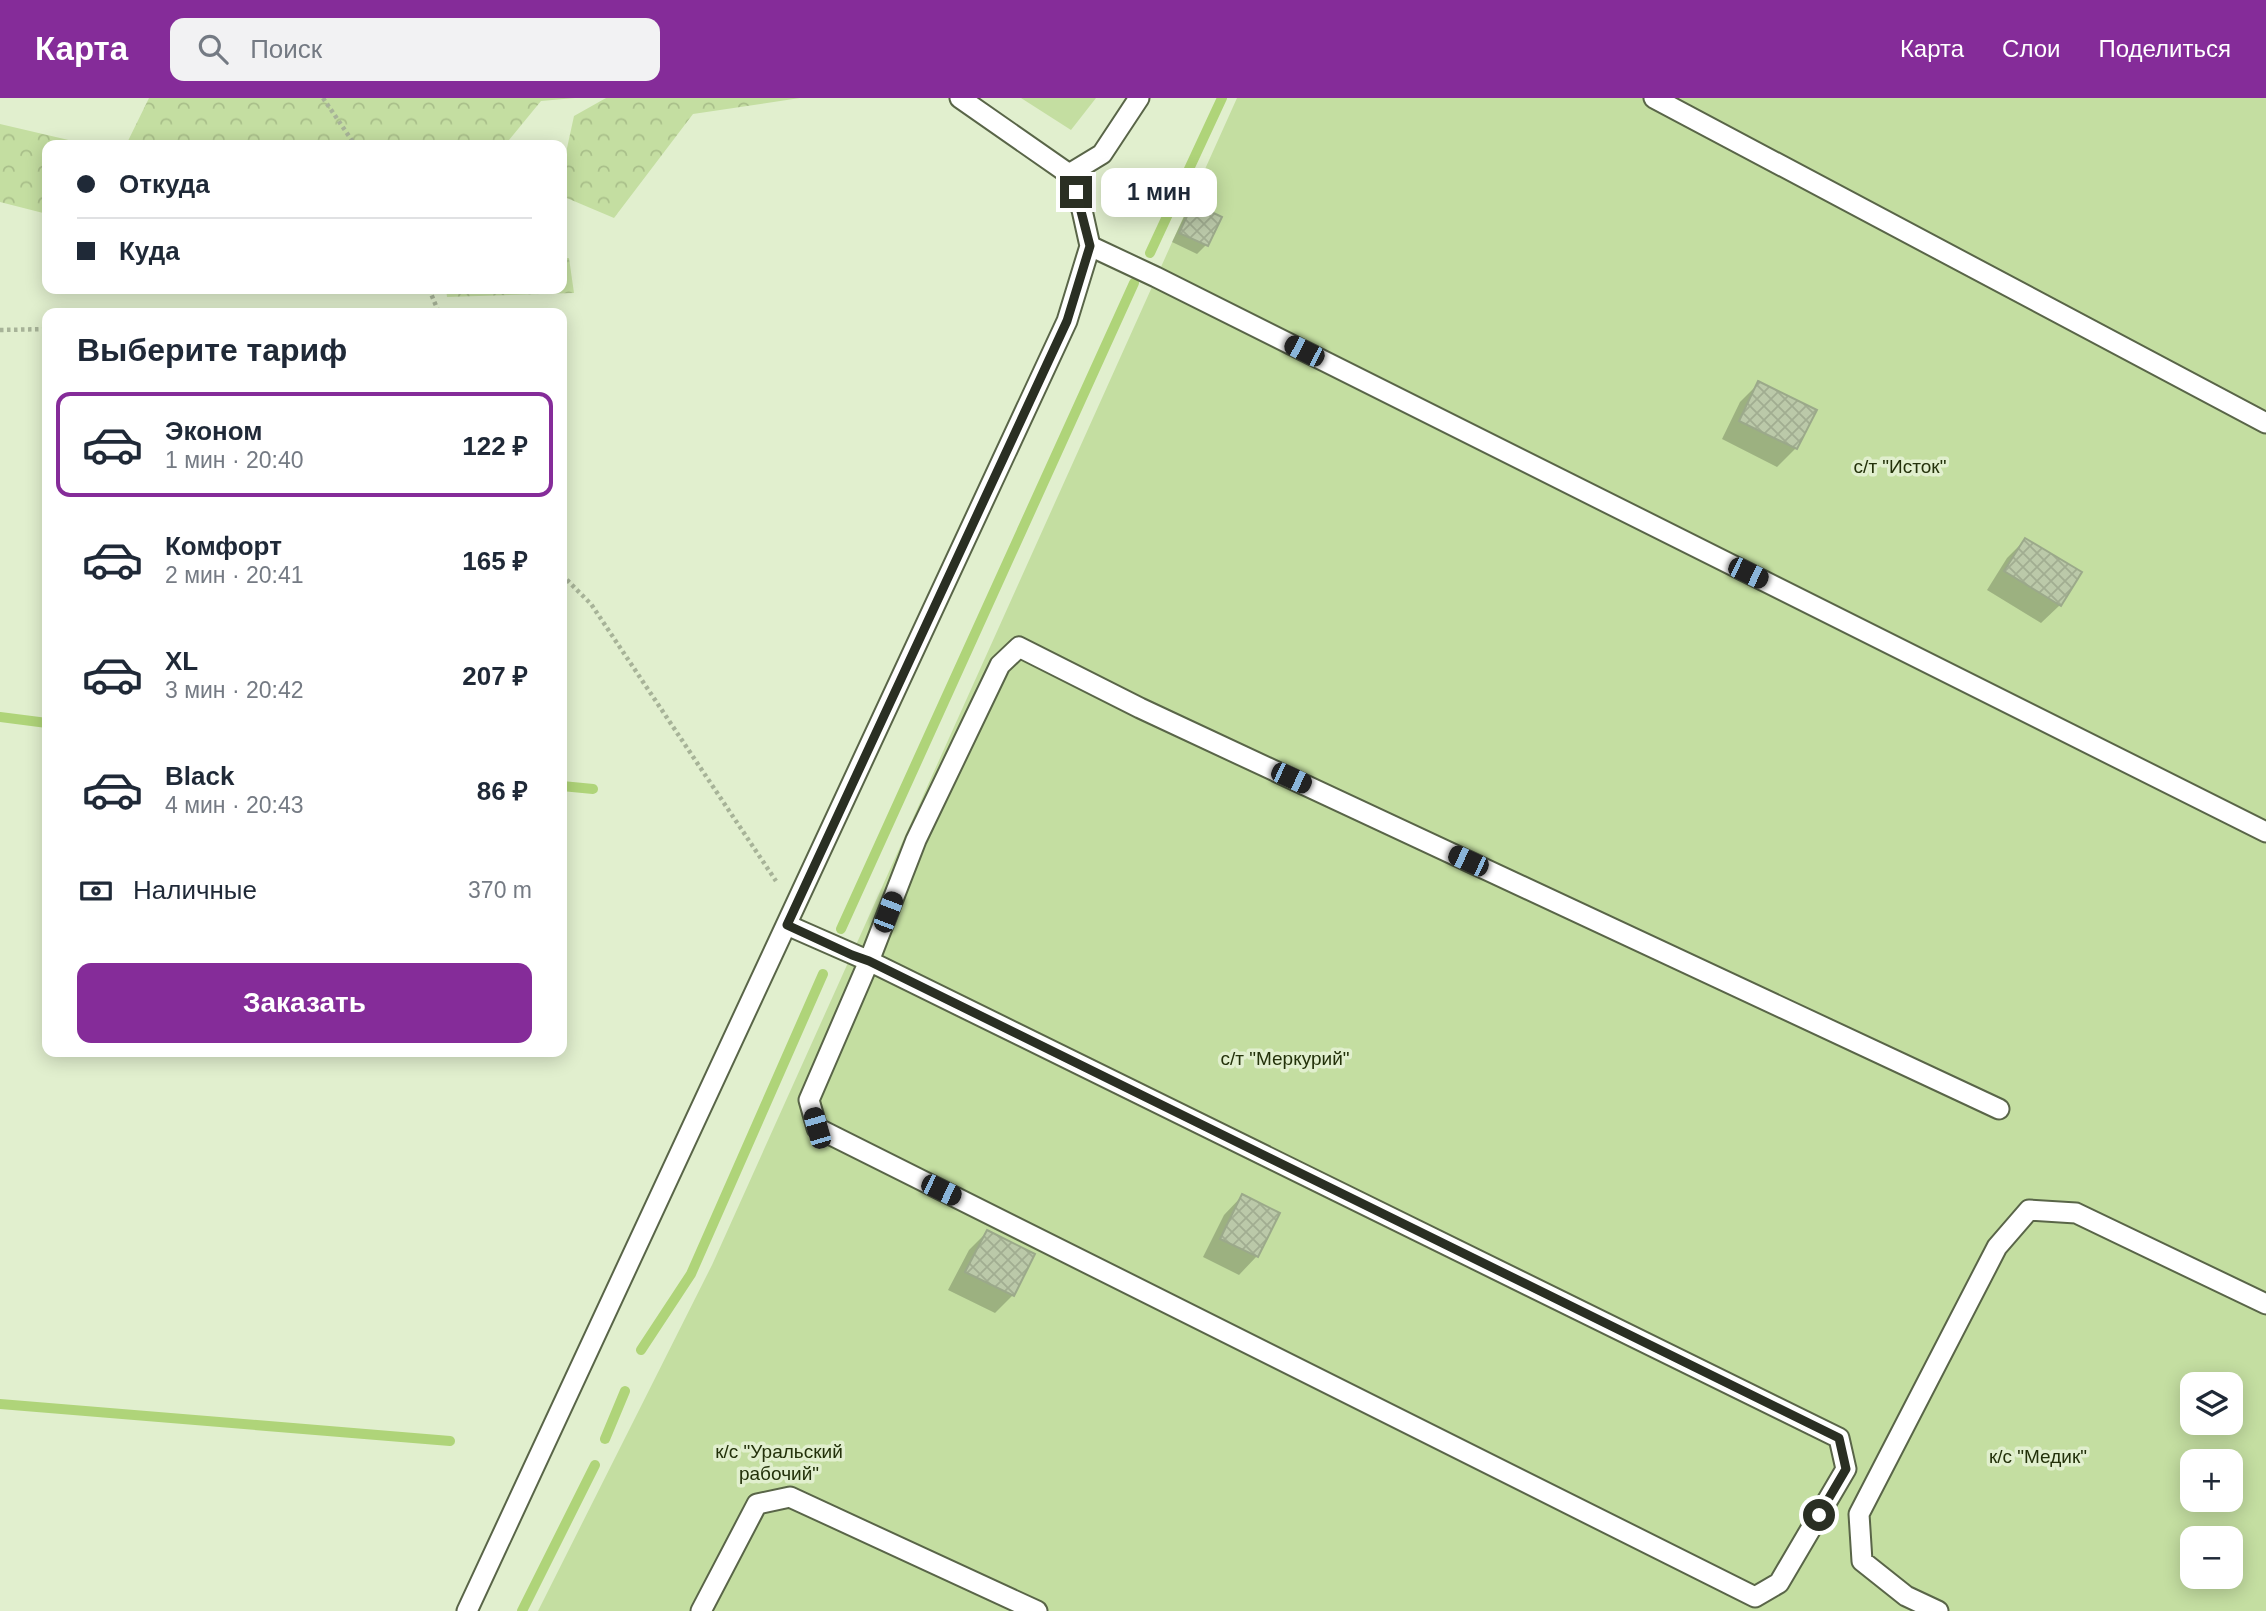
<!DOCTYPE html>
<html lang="ru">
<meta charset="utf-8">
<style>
:root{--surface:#fff;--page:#f2f2f3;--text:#1f2937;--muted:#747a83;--line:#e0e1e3;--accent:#852c99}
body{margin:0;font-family:Arial,sans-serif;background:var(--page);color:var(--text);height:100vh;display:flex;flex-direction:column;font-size:26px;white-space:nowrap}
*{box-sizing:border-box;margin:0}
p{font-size:23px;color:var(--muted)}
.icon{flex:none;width:38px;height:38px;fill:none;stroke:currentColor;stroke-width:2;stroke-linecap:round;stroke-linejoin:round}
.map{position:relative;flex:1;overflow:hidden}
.details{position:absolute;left:42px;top:210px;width:525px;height:749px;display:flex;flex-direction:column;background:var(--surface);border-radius:14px;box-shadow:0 4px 18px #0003}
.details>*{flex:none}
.banner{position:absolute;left:42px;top:42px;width:525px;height:154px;border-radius:14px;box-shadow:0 4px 18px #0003;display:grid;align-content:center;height:154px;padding:0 35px;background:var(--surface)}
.tools{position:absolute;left:2180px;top:1274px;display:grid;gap:14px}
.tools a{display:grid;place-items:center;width:63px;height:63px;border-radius:14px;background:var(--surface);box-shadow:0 4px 18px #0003;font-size:35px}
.end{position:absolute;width:32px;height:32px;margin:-16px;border:9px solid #2a2f23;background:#fff;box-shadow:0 0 0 4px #fff}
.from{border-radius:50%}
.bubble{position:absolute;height:49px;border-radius:14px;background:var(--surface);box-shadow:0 4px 18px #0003;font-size:23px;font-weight:700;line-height:49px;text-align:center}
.car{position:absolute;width:21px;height:42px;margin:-21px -10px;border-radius:9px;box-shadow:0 0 5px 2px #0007;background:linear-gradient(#222 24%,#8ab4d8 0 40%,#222 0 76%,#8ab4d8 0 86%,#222 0)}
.banner b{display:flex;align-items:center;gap:24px;height:66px;font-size:26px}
.banner b+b{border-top:2px solid var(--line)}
.banner i{width:18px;height:18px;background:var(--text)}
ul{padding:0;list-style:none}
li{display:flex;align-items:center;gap:21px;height:105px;margin:0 14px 10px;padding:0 21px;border:4px solid transparent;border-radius:14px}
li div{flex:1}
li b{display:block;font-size:26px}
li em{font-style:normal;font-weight:700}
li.selected{border-color:var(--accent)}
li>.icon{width:63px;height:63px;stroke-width:1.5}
h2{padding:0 35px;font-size:32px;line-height:84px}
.pay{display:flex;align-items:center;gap:18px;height:77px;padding:0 35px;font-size:26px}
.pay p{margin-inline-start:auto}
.button{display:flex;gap:14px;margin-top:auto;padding:14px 35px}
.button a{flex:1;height:80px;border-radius:14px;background:var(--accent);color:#fff;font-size:28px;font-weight:700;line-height:80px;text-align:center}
header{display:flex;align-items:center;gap:42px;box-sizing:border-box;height:98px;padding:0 35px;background:var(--accent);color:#fff}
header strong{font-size:33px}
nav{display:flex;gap:38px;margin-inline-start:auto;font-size:24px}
.search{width:490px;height:63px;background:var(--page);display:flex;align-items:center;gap:18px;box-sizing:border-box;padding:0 24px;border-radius:14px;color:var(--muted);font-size:26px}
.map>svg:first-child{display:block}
.forest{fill:url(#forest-crowns)}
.green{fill:#c4dea1;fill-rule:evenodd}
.shadow{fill:#0003}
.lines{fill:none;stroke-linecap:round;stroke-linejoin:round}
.stream{stroke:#afd479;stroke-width:10}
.building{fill:url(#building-cross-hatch);stroke:#9ba98a;stroke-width:2}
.service-casing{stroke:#596548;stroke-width:23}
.path{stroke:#a7b398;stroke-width:4.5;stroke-dasharray:3.5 3.5;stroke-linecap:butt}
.service{stroke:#fff;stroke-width:19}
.route{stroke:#2a2f23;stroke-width:9}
.labels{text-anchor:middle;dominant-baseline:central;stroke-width:7;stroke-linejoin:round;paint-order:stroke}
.park-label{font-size:19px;fill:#23310a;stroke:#e1efce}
</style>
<header>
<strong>Карта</strong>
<div class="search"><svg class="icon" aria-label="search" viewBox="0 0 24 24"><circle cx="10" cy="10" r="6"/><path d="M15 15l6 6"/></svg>Поиск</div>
<nav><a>Карта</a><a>Слои</a><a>Поделиться</a></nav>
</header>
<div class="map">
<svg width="2266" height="1513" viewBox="0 0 2266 1513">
<defs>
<pattern id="forest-crowns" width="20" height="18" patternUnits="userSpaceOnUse" patternTransform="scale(1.75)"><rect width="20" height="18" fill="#c4dea1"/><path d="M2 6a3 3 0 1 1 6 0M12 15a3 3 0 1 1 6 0" fill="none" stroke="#a9bf8a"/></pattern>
<pattern id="building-cross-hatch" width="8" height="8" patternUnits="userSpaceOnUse" patternTransform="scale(1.75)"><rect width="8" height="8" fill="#bbc9a9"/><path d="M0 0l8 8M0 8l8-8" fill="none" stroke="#a1ad91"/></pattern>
</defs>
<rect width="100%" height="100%" fill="#e1efce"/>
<!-- forest -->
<path class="forest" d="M149,0H575L541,3L505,47H126Z
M606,0H800L693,16L614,120L562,98V73L574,18Z
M0,26L90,47H47V116L0,104Z
M562,160H569L574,195L447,199L446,191H562Z"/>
<!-- green -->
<path class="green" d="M1021,0H1096L1071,32Z
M1237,0H2266V1513H538L712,1167ZM2193,1286H2231V1325H2193ZM2193,1363H2231V1402H2193ZM2193,1440H2231V1479H2193Z"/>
<!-- shadow -->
<path class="shadow" d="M1201,93V111L1219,119L1206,147L1197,156L1172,144L1192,102Z
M1759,285L1796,350L1777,369L1722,341L1740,304Z
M2025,442L2060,507L2041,525L1987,492L2007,460Z
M1242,1098L1257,1158L1239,1177L1203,1159L1224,1117Z
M987,1134L1013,1197L995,1215L948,1192L969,1152Z"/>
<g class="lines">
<!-- stream -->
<path class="stream" d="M1150,155L1222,0
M0,619L47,625
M562,688L593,691
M841,831L1134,185
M641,1252L691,1176L823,876
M0,1306L450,1343
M605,1341L625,1293
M522,1513L595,1367"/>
</g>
<!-- building -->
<path class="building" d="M1200,91L1210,95L1203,110L1222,119L1208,148L1179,135Z
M1758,283L1817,312L1797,351L1739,323Z
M2025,440L2082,474L2061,508L2004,473Z
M1242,1096L1280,1115L1258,1159L1220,1141Z
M987,1132L1035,1156L1014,1198L965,1174Z"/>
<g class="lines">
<!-- service casing -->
<g class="service-casing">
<path id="service" d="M1654,0L2266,325
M1069,76L1102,56L1139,0
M1090,148L1156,179L2266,734
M787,827L869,863L1839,1340L1846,1371L1779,1485L1755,1499L817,1030L809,1002L869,863L916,742L1000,567L1019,549L1140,610L1999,1011
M467,1513L1067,223L1090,148L1082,112L1069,76L960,0
M701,1513L757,1406L790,1399L1037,1513
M1938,1513L1906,1498L1862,1463L1859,1416L1997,1149L2029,1112L2076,1115L2266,1206"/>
</g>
<!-- path -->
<path class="path" d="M323,0L355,47
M429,191L439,215
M0,232L47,231
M562,477L591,506L776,783"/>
<!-- service -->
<use href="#service" class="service"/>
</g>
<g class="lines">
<!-- route -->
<path class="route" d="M1076,94L1090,148L1067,223L787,827L852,857L869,863L1839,1340L1846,1371L1819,1417"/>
</g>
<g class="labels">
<!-- park labels -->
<g class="park-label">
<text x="1900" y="368">с/т "Исток"</text>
<text x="1285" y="960">с/т "Меркурий"</text>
<text x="779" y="1353">к/с "Уральский<tspan x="779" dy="22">рабочий"</tspan></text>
<text x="2038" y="1358">к/с "Медик"</text>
</g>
</g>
</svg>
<div class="tools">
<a><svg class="icon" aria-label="layers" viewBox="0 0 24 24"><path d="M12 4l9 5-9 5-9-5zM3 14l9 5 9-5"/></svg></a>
<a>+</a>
<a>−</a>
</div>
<i class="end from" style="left:1819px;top:1417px"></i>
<i class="end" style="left:1076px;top:94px"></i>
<div class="bubble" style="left:1101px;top:70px;width:116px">1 мин</div>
<i class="car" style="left:1304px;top:253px;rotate:297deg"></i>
<i class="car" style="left:1748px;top:475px;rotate:116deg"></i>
<i class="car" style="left:1291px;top:680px;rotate:115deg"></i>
<i class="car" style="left:1468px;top:763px;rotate:295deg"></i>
<i class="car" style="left:888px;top:814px;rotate:21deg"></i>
<i class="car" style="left:817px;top:1030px;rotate:344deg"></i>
<i class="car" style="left:941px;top:1092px;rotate:116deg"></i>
<div class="banner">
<b><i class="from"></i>Откуда</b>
<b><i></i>Куда</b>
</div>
<section class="details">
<h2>Выберите тариф</h2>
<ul>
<li class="selected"><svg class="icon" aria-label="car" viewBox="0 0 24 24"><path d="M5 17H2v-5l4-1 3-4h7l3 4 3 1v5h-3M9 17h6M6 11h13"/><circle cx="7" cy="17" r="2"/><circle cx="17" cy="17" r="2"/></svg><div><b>Эконом</b><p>1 мин · 20:40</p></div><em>122 ₽</em></li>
<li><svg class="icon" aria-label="car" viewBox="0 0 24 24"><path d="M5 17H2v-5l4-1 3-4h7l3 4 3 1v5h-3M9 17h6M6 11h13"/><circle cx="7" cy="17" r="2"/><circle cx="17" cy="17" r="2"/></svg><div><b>Комфорт</b><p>2 мин · 20:41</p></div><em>165 ₽</em></li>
<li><svg class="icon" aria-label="car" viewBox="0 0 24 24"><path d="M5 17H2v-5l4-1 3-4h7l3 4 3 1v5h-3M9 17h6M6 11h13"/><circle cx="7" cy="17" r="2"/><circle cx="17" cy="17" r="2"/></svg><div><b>XL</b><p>3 мин · 20:42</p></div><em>207 ₽</em></li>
<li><svg class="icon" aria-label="car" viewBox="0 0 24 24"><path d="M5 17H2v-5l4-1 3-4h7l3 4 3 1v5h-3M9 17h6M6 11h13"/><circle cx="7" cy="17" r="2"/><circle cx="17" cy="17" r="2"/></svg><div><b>Black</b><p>4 мин · 20:43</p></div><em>86 ₽</em></li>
</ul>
<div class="pay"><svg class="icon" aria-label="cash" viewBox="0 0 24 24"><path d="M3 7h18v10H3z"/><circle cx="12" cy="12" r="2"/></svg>Наличные<p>370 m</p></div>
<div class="button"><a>Заказать</a></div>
</section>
</div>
